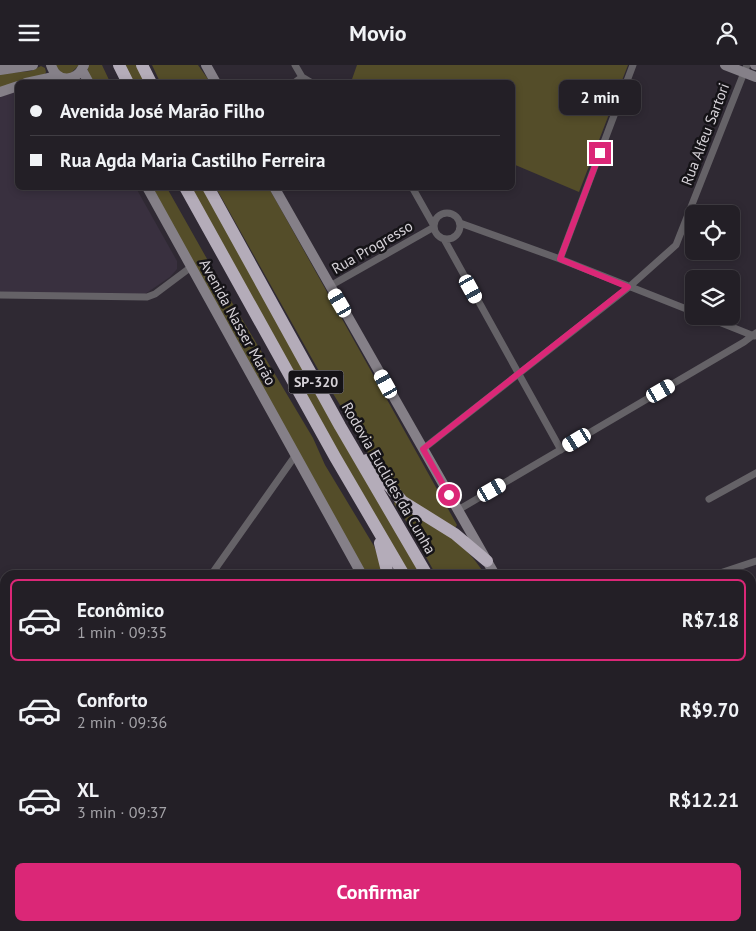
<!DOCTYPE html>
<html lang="pt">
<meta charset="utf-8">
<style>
:root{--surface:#231f26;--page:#2f2c32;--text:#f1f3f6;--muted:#a3a2a7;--line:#403d43;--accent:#db2777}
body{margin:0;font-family:"PT Sans",sans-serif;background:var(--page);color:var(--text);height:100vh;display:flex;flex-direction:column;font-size:19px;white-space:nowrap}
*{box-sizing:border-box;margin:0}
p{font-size:16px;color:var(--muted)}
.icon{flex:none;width:28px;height:28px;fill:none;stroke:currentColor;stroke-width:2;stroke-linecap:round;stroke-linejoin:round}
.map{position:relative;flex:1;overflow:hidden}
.side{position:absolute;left:0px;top:505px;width:756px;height:361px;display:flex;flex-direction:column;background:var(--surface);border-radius:15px 15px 0 0;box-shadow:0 2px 8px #0003,0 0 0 1px var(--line)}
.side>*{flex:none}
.banner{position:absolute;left:15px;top:15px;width:500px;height:110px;border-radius:8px;box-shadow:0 2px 8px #0003,0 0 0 1px var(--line);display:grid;align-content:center;height:110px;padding:0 15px;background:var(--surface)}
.tools{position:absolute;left:685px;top:140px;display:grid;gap:10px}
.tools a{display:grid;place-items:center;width:55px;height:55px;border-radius:8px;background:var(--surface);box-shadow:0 2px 8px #0003,0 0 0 1px var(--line);font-size:25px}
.end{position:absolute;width:22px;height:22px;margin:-11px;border:6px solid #db2777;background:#fff;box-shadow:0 0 0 2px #fff}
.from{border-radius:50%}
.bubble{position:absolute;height:35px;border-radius:8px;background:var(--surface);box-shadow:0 2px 8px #0003,0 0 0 1px var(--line);font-size:16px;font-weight:700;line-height:35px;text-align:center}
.car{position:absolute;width:15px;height:30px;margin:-15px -8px;border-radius:6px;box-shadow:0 0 4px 1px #0007;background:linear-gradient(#fff 24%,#345 0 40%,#fff 0 76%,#345 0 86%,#fff 0)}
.banner b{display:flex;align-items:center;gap:18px;height:48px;font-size:19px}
.banner b+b{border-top:1px solid var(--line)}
.banner i{width:12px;height:12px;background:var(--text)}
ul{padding:9px 0 0;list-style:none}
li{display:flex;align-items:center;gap:15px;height:82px;margin:0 10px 8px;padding:0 5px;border:2px solid transparent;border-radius:8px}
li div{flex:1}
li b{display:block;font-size:19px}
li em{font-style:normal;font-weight:700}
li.selected{border-color:var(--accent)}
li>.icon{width:45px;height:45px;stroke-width:1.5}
.primary-button{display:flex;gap:10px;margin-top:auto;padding:10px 15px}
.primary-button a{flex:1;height:58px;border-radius:8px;background:var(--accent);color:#fff;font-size:20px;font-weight:700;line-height:58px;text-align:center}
header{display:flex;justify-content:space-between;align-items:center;height:65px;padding:0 15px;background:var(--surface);font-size:22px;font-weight:700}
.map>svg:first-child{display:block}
.built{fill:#39303f}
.green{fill:#544d29}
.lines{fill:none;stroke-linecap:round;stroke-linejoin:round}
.lane{stroke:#656267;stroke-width:4}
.street{stroke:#656267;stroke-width:7}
.secondary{stroke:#858088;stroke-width:10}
.highway{stroke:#b4acb9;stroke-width:12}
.route{stroke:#db2777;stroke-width:6}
.labels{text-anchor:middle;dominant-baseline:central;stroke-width:5;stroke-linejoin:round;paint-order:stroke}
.shield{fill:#151317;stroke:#9b989d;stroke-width:1}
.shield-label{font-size:14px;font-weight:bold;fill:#d5d1d7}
.street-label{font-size:15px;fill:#d5d1d7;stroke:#151317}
</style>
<header><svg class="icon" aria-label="menu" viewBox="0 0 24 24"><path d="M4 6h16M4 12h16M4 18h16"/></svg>Movio<svg class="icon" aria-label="person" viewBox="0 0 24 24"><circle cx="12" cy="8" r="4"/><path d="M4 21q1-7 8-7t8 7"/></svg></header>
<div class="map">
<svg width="756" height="866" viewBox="0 0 756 866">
<rect width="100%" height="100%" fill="#2f2933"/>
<!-- built -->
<path class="built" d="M17,26L18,122L136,123L177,196V204L170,212L145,229L0,228V32Z
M322,861H558L561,866H329Z"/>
<!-- green -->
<path class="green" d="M54,0H79L70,9H62Z
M87,0H102L110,17H92L89,11Z
M123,0H136L146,17H132Z
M152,0H198L210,17H160Z
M357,0H628L579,127L513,99L512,18L351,17Z
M41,1L45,3L46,7L45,9L30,13L0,24V9L31,6Z
M150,123H167L224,224L313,373L325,400L374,481L385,510H367Z
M188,123H203L422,510H408Z
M216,123H269L457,460L455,463C442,456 412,442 402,433C369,400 351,353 324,315Z
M395,436C428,457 465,475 485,510H436L406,456L394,439Z
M0,578L5,581V641L0,639Z
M0,651L5,654V723L0,720Z
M0,732L5,734V789L0,779Z
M0,797L5,807V861H31L30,866H0Z
M42,861H138L133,866H45Z
M181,861H299L300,862L298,866H175Z
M571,861H596L598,866H573Z
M634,861H687L690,866H637Z"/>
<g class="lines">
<!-- lane -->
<path class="lane" d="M304,866L306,861"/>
<!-- street -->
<path class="street" d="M295,0L302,12L312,18
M294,18L302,12
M412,122L434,161
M434 161a13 13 0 1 1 26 0a13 13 0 1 1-26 0Z
M460,158L560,194L694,247
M444,174L561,385
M560,194L633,0
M330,221L434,162
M0,230L147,232L155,229L191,202
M704,251L754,271
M423,384L629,222L676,180L747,0
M709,434L756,408
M458,445L744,277L756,268
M211,510L295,391
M714,510L756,496
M0,572L5,575
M751,581L756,583
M0,642L5,645
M751,658L756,660
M0,726L5,729
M314,861L322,866"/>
<!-- secondary -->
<path class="secondary" d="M51,0C57,19 77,17 84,0
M206,0L216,18
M725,0L756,12
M755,0H756
M0,5L33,0
M82,5L89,18
M26,18L58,11
M0,27L18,21
M147,122L362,510
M274,122L495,510
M751,551L756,550
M751,565L756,564
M0,786L5,796
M39,861L41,866
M562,861L565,866
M693,861L695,866
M142,866L148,861
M165,866L171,861"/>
<!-- highway -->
<path class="highway" d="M119,0L128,18
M142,0L151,18
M185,122L335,392L404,510
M208,122L340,361L427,510
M367,395L402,436L455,469L487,496
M380,478L388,510
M604,861L607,866
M627,861L629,866"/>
</g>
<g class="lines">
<!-- route -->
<path class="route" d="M449,430L423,384L628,222L560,194L600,88"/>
</g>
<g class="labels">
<!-- shield labels -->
<rect class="shield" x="288.5" y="305.5" width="55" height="23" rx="4"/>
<g class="shield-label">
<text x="316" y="317">SP-320</text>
</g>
<!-- street labels -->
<g class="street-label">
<text transform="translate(705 69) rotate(-69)">Rua Alfeu Sartori</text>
<text transform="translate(372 182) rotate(-30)">Rua Progresso</text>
<text transform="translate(238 257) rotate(61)">Avenida Nasser Marão</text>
<text transform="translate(389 413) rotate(60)">Rodovia Euclides da Cunha</text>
</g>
</g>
</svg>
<div class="tools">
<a><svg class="icon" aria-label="locate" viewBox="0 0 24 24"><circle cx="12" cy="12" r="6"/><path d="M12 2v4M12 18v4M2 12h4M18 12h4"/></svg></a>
<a><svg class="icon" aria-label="layers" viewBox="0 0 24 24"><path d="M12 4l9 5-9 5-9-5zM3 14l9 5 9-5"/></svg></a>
</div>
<i class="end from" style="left:449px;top:430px"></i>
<i class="end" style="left:600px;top:88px"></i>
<div class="bubble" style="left:559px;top:15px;width:82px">2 min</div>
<i class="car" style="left:471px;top:224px;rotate:151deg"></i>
<i class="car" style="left:340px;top:238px;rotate:330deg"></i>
<i class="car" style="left:386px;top:319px;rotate:331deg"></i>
<i class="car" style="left:661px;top:326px;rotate:60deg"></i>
<i class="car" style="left:577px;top:375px;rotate:239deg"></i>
<i class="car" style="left:492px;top:425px;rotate:60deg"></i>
<div class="banner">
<b><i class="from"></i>Avenida José Marão Filho</b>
<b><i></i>Rua Agda Maria Castilho Ferreira</b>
</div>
<section class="side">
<ul>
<li class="selected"><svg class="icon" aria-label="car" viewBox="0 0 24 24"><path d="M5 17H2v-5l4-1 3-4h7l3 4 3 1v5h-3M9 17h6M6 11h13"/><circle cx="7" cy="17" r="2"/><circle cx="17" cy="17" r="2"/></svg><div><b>Econômico</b><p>1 min · 09:35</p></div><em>R$7.18</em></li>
<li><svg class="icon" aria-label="car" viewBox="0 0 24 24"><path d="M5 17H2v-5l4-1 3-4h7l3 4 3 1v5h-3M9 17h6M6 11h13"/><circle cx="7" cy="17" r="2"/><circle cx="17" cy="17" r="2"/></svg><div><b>Conforto</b><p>2 min · 09:36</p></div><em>R$9.70</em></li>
<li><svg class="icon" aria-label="car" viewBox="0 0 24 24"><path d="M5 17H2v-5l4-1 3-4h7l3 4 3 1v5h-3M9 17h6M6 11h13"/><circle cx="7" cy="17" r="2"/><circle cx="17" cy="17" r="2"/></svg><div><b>XL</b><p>3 min · 09:37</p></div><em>R$12.21</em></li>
</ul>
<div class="primary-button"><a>Confirmar</a></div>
</section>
</div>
